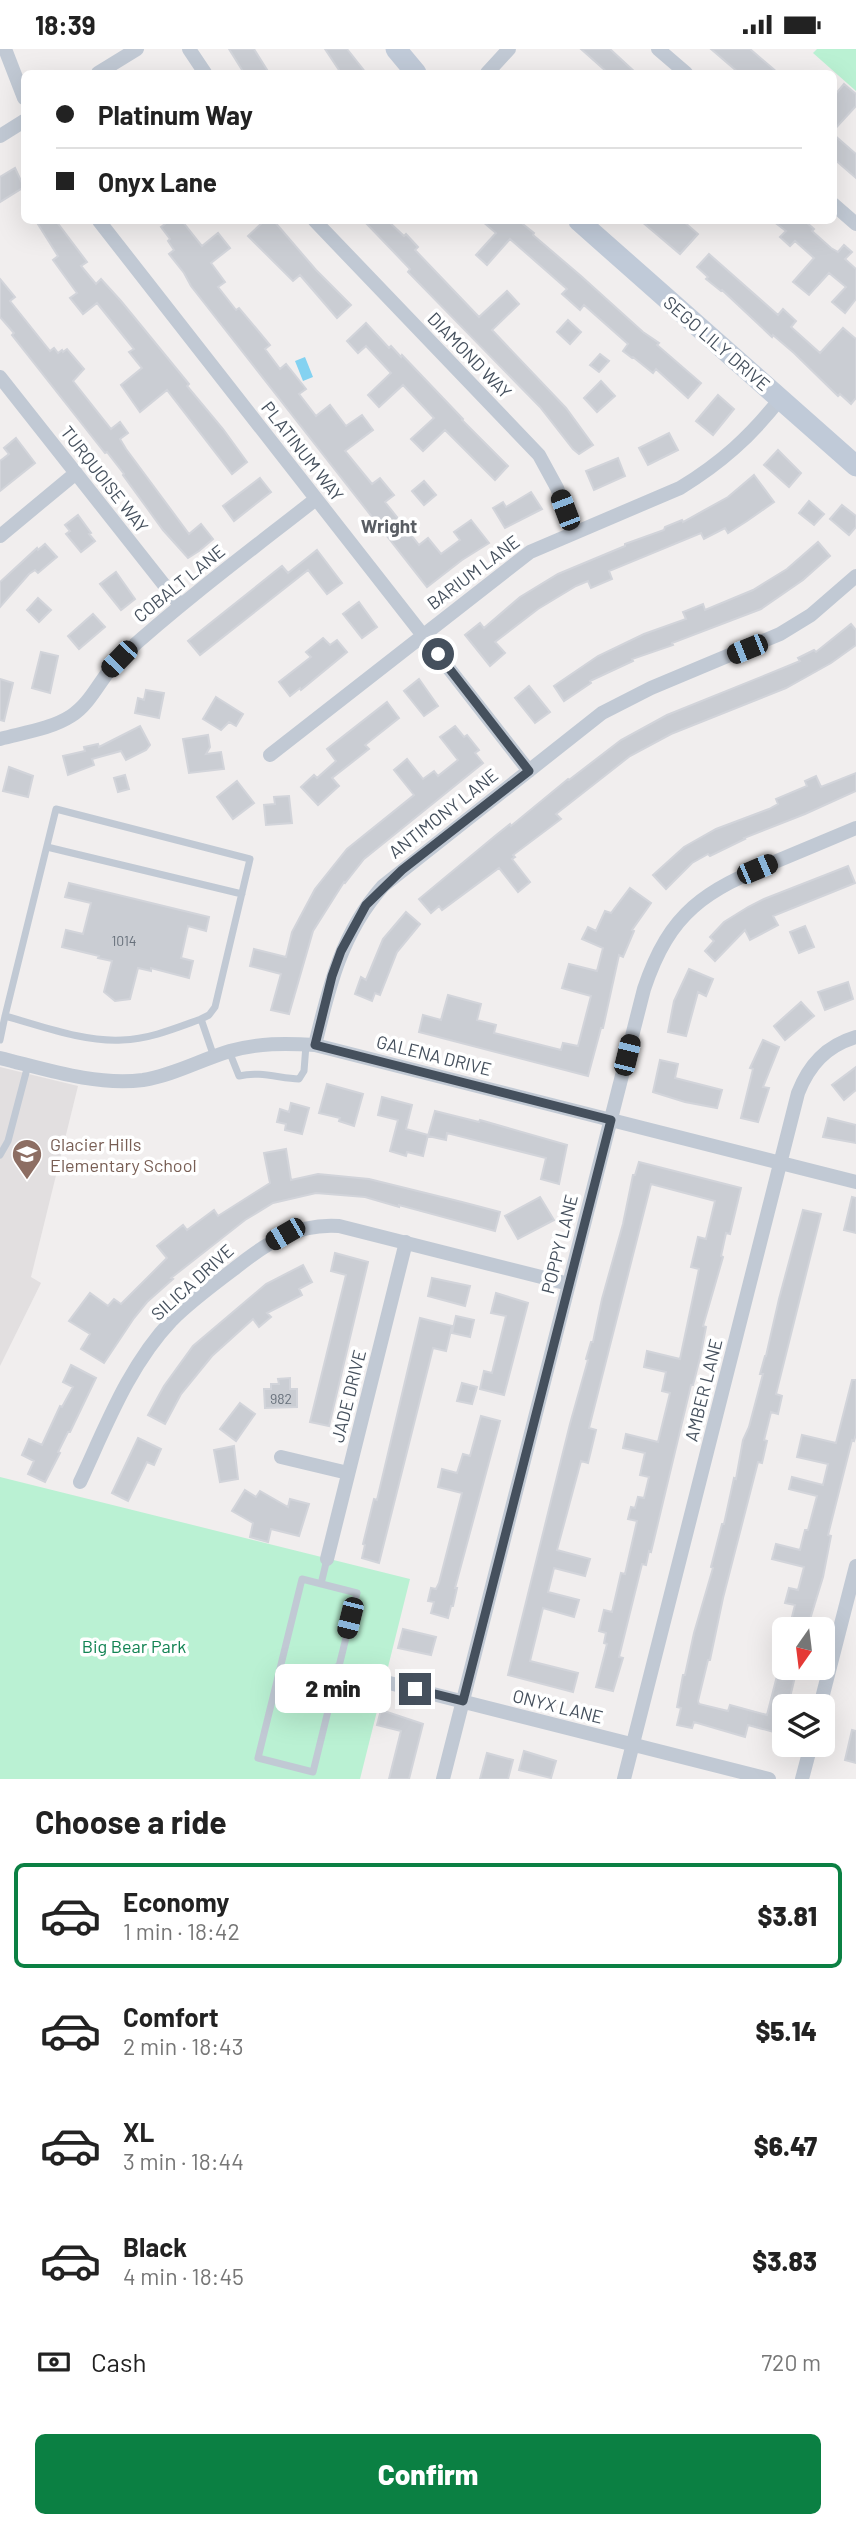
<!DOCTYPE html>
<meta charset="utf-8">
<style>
:root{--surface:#fff;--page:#f6f6f6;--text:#222;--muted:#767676;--line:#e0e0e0;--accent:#0b8043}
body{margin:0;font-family:Barlow,sans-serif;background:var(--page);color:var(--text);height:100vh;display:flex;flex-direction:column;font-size:26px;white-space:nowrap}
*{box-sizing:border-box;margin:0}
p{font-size:23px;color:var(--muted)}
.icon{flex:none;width:38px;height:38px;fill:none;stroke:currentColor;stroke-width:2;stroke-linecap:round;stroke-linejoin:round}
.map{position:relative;height:1730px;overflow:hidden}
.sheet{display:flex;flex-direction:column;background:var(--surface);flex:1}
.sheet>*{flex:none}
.hud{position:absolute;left:21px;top:21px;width:816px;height:154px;border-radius:10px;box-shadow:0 7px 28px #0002;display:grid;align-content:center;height:154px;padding:0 35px;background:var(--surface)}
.needle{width:46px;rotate:194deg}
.fabs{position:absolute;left:772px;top:1568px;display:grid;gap:14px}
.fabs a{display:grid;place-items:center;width:63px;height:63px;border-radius:10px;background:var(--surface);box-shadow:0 7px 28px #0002;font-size:35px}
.end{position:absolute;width:32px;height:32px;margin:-16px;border:9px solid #45505d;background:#fff;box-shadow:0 0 0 4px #fff}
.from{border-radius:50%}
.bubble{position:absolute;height:49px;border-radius:10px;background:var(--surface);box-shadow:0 7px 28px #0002;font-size:23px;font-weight:800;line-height:49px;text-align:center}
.car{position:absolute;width:21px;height:42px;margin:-21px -10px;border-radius:9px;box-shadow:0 0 5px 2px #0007;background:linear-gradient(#222 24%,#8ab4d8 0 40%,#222 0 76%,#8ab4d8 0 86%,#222 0)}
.hud b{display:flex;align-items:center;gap:24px;height:66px;font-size:26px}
.hud b+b{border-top:2px solid var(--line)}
.hud i{width:18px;height:18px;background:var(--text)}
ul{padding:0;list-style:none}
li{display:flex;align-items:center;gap:21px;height:105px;margin:0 14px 10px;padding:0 21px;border:4px solid transparent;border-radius:10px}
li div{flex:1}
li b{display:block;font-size:26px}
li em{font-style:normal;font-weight:800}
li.selected{border-color:var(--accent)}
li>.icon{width:63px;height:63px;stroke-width:1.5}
h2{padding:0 35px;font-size:32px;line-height:84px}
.pay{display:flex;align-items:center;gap:18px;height:77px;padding:0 35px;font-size:26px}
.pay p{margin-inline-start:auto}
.action{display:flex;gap:14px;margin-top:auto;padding:14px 35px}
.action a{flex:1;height:80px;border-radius:10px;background:var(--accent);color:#fff;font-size:28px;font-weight:800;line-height:80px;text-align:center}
.status{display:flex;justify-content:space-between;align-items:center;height:49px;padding:0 35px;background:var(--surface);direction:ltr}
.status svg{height:19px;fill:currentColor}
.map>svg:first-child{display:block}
.education{fill:#e2dfe0}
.green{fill:#baf1d3}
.water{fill:#84d2f1}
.building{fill:#cacdd3;stroke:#d2d4da;stroke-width:2}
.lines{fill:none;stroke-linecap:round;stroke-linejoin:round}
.service{stroke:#c1c9d4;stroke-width:7}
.minor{stroke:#c1c9d4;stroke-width:14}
.secondary{stroke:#c0cad8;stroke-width:21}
.route{stroke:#45505d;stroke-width:9}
.labels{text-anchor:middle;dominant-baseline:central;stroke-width:7;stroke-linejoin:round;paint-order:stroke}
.number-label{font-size:14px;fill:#666f7a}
.street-label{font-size:18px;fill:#45505d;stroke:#fff}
.education-label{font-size:18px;fill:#785e54;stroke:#fff;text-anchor:start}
.park-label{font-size:18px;fill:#128353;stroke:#fff}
.neighbourhood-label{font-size:19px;font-weight:bold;fill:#5a5e64;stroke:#fff}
</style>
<div class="status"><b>18:39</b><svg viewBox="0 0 49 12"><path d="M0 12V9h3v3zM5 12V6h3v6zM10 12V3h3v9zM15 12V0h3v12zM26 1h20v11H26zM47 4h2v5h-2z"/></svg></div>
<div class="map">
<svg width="856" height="1730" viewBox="0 0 856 1730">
<rect width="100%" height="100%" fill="#f1eeee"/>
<!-- education -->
<path class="education" d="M0,1018L78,1037L31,1228L41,1234L0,1317Z"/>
<!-- green -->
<path class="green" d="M817,0H856V42L813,4Z
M0,1428L410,1530L360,1730H0Z"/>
<!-- water -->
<path class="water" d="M305,308L313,328L303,332L295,312Z"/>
<!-- building -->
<path class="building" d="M229,0H254L269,24H244Z
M325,0H347L366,24H341Z
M581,0H610L636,24H608Z
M711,0H750L778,24H739Z
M844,35L856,45V57L833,82V48Z
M833,85L856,105V129L833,109Z
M15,119L24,138L0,153V128Z
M36,172H56L87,213L81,217L96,235L101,230L121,252L189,335L187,337L223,380L247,413L232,425L167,341L140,363L121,336L142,319L129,303L134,300L97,254L83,265L70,249L77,244L53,211L58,207Z
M169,172H182L202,197L218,184L230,199L211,214L225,233L218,238L236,261L239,259L270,296L265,300L280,320L286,315L306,340L299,345L316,367L330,356L346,377L362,366L373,381L345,402L372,435L380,429L394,446L385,453L419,496L428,489L441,505L460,491L454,483L471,471L489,494L462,511L427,538L191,237L184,224L169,205L174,201L168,192L170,190L161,178Z
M264,172H274L316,221L351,256L337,269L300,226L293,232L248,187Z
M364,172H388L404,187L406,185L418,198L415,201L479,268L507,242L519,255L492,281L566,359L593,396L579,405L573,400L540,358L408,223L410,220Z
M482,172H519L534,184L533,186L581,227L643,283L659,294L657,296L701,334L688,349L656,320L653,324L633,308L632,309L623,302L628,295L584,256L580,261L562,245L567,240L510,190L487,216L476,206L496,184Z
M641,172H683L698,185L680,205Z
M773,172H805L814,180L812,182L831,199L838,203L844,196L852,203L845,210L856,220V250L845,264L832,253L846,238L829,224L809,246L793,233L814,209L795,192L790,197L780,188L786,182Z
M709,205L778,266L783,260L796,272L791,278L820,304L843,279L856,290V349L851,355L840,345L838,347L794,304L773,286L772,288L722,241L721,242L706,230L708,228L697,218Z
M0,230L15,248L10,252L50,302L54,299L58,304L62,301L63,303L67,300L84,320L73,332L111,380L120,373L128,384L120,390L126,400L189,485L201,475L213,490L199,502L188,509L163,481L123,426L124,425L107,403L105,404L12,286L14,284L0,268Z
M568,271L581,283L570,295L557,283Z
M366,274L389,299L391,297L401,308L402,306L463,370L462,371L508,417L495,431L445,381L423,402L411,390L434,369L403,336L379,358L368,346L391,324L366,297L358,304L347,292Z
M600,305L609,312L599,323L590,316Z
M601,332L615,347L597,363L584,349Z
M718,346L734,360L713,386L696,372Z
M669,384L678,401L648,416L639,399Z
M16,389L35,414L0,442V412L9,405L4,399Z
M778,401L801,424L789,438L764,416Z
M618,409L625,427L594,441L586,422Z
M754,426L774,453L747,472L728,484L725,479L704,490L701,484L609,522L612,530L591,539L588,532L576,537L538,560L495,593L505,604L490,617L465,586L480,574L484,579L520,548L558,525L625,497V495L664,481L665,478L682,471L683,473L728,448Z
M260,429L271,443L234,472L223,457Z
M424,432L436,446L424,456L412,442Z
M531,443L542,460L505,479L493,459L503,453L506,458Z
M809,452L824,465L814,476L799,464Z
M842,456L856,467V478L849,486L830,470Z
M78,466L91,484L89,485L95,492L81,503L66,485L70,482L65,476Z
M818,493L830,507L803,531L761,560L672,594L673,596L632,610L633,612L590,632L591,634L564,652L554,637L598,607L644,585L686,570L683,563L703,555L705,561L753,541L787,520Z
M45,495L57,508L38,524L35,521L29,525L0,558V533L37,499L38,501Z
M317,501L342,534L327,545L308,521L200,606L188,592L282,517L288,524Z
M116,523L135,550L121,561L100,535Z
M38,549L51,561L39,573L27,561Z
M359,553L377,578L362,589L343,565Z
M93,565L105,578L79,600L68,587Z
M851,575L856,581V596L831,614L786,639L671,685L630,707L556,765L561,770L513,806L515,808L512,810L530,833L518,843L499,819L442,861L439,857L431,864L419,850L495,787L510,775L511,777L568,730L569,731L621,691L667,666L788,617L800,612L798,609L814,601L816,603Z
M323,589L330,596L337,591L347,603L301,641L300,639L290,647L279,633L311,608L306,603Z
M41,603L58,607L50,644L32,639Z
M0,630L13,634L4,672L0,671Z
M419,630L438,657L424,667L404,642Z
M529,637L550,663L535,674L515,649Z
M146,641L164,644L159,669L135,664L138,649L144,651Z
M216,648L243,665L236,677L229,673L221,681L203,670Z
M387,653L399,669L365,696L369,700L332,729L339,737L318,756L301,738L314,726L317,729L336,712L327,700Z
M140,677L150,696L146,701L126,711L121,702L92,710L94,716L68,726L63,707L85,702L84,698L98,695L99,698Z
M455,677L464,688L467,686L479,701L475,704L483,714L364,810L345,834L344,833L313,882L289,965L271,961L281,925L250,917L254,900L286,908L292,883L315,840L347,800L414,746L394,721L407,710L423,730L434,722L438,727L458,711L440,688Z
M208,686L210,698L206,705L221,703L224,720L189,724L183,690Z
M9,718L33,727L28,748L3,742Z
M856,724V742L805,765L744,789L745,790L710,807L708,805L692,814L666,840L653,826L684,798L716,780L769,760L778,755L776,750L807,737L805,732L816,727L821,738Z
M125,726L129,740L118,743L114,729Z
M237,732L254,754L233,770L217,748Z
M289,747L292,774L266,776L264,756L275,755L274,748Z
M848,817L855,834L773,867L778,876L750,891L745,881L715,912L705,902L714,892L710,888L724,873L748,858L764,850Z
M69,834L209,868L206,882L188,877L181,909L193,912L189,929L151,919V922L138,919L130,950L115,952L104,943L112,912L98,909L99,907L62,898L66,881L83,885L91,854L65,848Z
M630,839L651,854L632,881L634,882L623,908L619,906L603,979H601L588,1027L419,983L423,966L441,971L448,946L481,955L477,971L496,976L494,984L561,1001L563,994L578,997L591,947L562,939L569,915L597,922L603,899L582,890L588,878L596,882L605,862L611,864Z
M406,863L420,875L397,903L380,946L375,944L372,952L355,945L361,928L366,931L383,890Z
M805,877L814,898L799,904L790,883Z
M689,920L713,930L706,947L698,943L686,987L668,983L674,952Z
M848,933L853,950L825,961L818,943Z
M801,953L814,967L785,991L774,977Z
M763,991L779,998L763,1038L769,1039L758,1073L741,1069L753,1020L750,1019Z
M660,1011L678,1015L675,1029L722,1041L717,1059L685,1053L653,1043Z
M856,1018V1041L844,1051L832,1036Z
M327,1035L363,1045L354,1077L339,1072L340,1069L319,1064Z
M382,1048L412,1056L406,1080L428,1086L423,1107L407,1103L406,1107L390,1102L398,1071L378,1066Z
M291,1054L309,1059L302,1085L285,1081L286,1075L277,1073L280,1060L289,1063Z
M435,1062L479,1073L480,1071L567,1096L559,1135L541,1130L546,1109L447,1084L446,1091L428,1087Z
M828,1069L856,1076V1094L823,1088Z
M286,1100L291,1131L318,1125L369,1130L462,1153L500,1163L495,1182L399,1156V1158L365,1148L316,1144L273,1154L245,1171L171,1229L173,1230L147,1253L134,1269L104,1314L81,1300L90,1285L69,1272L90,1244L108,1257L114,1250L121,1255L167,1209L157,1197L183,1176L187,1181L214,1161L218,1167L270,1134L264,1104Z
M639,1113L741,1139L730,1185L726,1184L721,1207L723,1208L703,1277L706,1278L700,1309L693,1336H691L651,1503L649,1502L646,1516L642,1515L619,1608L623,1609L613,1642L596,1638L607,1595L604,1594L606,1584L599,1582L604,1561L612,1563L621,1524L625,1525L637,1472L628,1470L631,1458L635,1459L638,1448L644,1449L649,1428L640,1426L645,1404L623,1399L626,1385L658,1393L670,1344L662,1342L666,1323L644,1318L647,1302L680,1310L699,1220L691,1218L698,1188L706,1190L715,1152L651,1135L589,1379L596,1381L588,1414L581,1412L557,1501L590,1510L585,1527L554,1519L548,1543L579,1551L574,1568L543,1559L530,1612L578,1624L573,1643L508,1626L570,1375L588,1311L586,1310L591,1293H593L602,1250L623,1175L633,1126H635Z
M540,1148L554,1171L518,1190L505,1167Z
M852,1148L856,1149V1184L844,1181Z
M803,1161L821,1165L776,1345L782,1347L778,1365L771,1363L764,1391L767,1392L762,1414L758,1413L723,1549L710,1611H708L698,1652L699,1655L728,1662L730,1656L767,1666L779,1619H797L788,1657H784L781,1685L748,1676L745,1688L694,1673L692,1679L677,1676L681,1659L677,1658L683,1626H685L694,1584L713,1519L711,1518L722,1475H724L734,1429L736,1430L743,1391L749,1378L763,1325H760L765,1307H766L779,1250Z
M335,1204L368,1213L329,1377L310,1373L346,1226L331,1222Z
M303,1216L312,1233L299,1240L302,1246L267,1264L271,1268L259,1278L253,1270L212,1307L181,1345L165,1375L148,1366L164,1337L193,1297L266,1235Z
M432,1229L470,1237L465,1257L428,1247Z
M496,1244L528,1254L504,1346L480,1340L484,1322L492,1324L506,1267L491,1264Z
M456,1267L474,1271L470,1288L452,1284Z
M420,1269L452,1277L446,1302L433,1299L379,1514L362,1509L365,1496L363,1495L374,1450L377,1451Z
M71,1316L96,1329L70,1383H68L58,1403L60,1404L45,1433L28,1425L34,1412L22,1406L29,1390L42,1396L60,1357L62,1358L73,1338L63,1333Z
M290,1329V1340H297V1358L265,1359L264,1340H271V1335H279L278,1330Z
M852,1331H856V1385L854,1392L852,1391L828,1486L831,1487L823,1528L807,1580H789L795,1556L785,1554L789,1539L798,1541L804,1518L772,1510L776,1495L800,1501L805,1481H808L817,1447L789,1440L792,1428L823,1436L828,1415L797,1408L802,1386L836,1394Z
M462,1334L477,1338L472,1355L457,1352Z
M240,1354L255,1365L236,1392L220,1380Z
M481,1367L500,1372L455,1539H457L453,1557H451L448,1569L431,1564L434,1553L428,1552L431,1539L436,1540L439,1534L462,1444L438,1438L442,1420L457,1424L463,1405L470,1407Z
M138,1389L161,1400L154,1416L147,1413L128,1452L112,1444Z
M234,1397L238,1430L220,1433L214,1401Z
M245,1441L256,1448L260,1442L288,1458L290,1450L309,1455L299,1487L271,1480L268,1493L250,1488L253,1474L232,1462Z
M403,1580L436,1588L431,1606L398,1599Z
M381,1661L423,1675L409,1730H389L401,1682L377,1676Z
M852,1681L856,1682V1714L845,1711Z
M524,1702L556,1712L551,1729L519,1721Z
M487,1704L513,1711L508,1730H480Z"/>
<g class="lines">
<!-- service -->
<path class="service" d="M47,798L242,845
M201,970C176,979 150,990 122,991C83,993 42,977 5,967L56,760L250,810L215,958L209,966L201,970L214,1008
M0,991L5,967
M229,1002L239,1027C259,1022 279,1029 299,1030L304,1022L306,996
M0,1106L8,1092L28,1016
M302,1530L357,1544L313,1723L258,1709Z
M321,1535L327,1510"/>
<!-- minor -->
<path class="minor" d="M5,0L24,49
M189,0L205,24
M658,0L686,24
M98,24L137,0
M487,24L509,0
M0,87L24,72
M833,155L856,175
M99,172L529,722
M315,172L539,406L557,439L574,483
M0,328L180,556
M0,487L76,424
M0,690C22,684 51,680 71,667C93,653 102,625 122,607C184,551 251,501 316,450
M270,706L530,503L680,439C721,414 750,388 780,350
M315,996C329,937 342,883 383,837L602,664L651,639L780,585L811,566L856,527
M0,1009C45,1020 95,1037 143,1031C174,1026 200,1011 230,1002C258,994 285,994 315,996L856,1133
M281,1408L348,1424
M80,1433C106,1377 129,1316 172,1271C191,1252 213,1236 234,1220C266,1194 297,1174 339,1177L569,1235
M327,1510L406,1193
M338,1621L769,1730
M820,1657L856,1517
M443,1730L644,940C670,862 705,842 777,812C803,801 830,790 856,779
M624,1730L798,1044C809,1016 826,997 856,988
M802,1730L811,1696"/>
<!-- secondary -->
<path class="secondary" d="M396,0L416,24
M579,172L856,417"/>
</g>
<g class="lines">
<!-- route -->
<path class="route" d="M415,1640L463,1652L611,1071L315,996L332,927L341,902L366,856L402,821L529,722L438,605"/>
</g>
<!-- icons -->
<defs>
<g id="school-pin" transform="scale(1.575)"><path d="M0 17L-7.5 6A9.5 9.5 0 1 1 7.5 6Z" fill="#8d6e63" stroke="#fff"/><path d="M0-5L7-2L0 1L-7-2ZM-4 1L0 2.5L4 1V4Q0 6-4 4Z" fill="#fff"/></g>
</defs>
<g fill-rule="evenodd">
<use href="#school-pin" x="27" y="1105"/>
</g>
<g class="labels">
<!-- number labels -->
<g class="number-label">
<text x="124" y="891">1014</text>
<text x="281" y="1349">982</text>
</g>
<!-- street labels -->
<g class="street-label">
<text transform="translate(717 294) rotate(41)">SEGO LILY DRIVE</text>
<text transform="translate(470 306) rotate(46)">DIAMOND WAY</text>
<text transform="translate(303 402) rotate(52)">PLATINUM WAY</text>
<text transform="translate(105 430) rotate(52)">TURQUOISE WAY</text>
<text transform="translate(473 523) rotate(-37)">BARIUM LANE</text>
<text transform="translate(179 534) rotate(-39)">COBALT LANE</text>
<text transform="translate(443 764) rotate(-38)">ANTIMONY LANE</text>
<text transform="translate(434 1006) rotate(14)">GALENA DRIVE</text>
<text transform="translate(559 1195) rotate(-76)">POPPY LANE</text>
<text transform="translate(192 1233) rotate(-42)">SILICA DRIVE</text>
<text transform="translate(703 1341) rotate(-76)">AMBER LANE</text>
<text transform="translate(348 1347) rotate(-76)">JADE DRIVE</text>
<text transform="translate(558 1657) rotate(14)">ONYX LANE</text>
</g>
<!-- education labels -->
<g class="education-label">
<text x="50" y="1095">Glacier Hills<tspan x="50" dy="21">Elementary School</tspan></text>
</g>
<!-- park labels -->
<g class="park-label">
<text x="134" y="1597">Big Bear Park</text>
</g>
<!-- neighbourhood labels -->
<g class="neighbourhood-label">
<text x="389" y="476">Wright</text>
</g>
</g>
</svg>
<div class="fabs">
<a><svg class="needle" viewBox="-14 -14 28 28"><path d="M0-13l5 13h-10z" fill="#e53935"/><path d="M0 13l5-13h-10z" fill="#767676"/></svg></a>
<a><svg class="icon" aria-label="layers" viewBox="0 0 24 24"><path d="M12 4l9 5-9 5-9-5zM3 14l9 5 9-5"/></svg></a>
</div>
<i class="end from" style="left:438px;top:605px"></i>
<i class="end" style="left:415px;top:1640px"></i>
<div class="bubble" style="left:275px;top:1615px;width:116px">2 min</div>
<i class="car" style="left:565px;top:461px;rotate:339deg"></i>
<i class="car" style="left:747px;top:600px;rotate:248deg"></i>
<i class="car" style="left:119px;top:610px;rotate:224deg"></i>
<i class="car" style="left:757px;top:820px;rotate:67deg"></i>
<i class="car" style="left:627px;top:1006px;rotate:14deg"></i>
<i class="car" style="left:285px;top:1185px;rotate:240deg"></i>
<i class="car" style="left:350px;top:1569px;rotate:194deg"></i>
<div class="hud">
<b><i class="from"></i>Platinum Way</b>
<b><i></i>Onyx Lane</b>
</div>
</div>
<section class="sheet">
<h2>Choose a ride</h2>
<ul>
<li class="selected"><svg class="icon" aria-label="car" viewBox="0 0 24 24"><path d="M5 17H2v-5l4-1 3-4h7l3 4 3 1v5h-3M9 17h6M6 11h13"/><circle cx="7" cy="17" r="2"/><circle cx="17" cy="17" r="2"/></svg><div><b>Economy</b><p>1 min · 18:42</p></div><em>$3.81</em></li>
<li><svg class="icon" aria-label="car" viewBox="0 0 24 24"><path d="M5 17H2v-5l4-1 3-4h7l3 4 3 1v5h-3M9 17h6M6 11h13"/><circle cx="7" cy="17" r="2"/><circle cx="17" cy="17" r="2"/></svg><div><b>Comfort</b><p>2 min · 18:43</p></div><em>$5.14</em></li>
<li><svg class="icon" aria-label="car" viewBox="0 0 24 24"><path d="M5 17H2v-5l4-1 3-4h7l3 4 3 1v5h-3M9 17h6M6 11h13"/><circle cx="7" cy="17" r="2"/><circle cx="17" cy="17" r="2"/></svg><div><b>XL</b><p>3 min · 18:44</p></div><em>$6.47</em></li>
<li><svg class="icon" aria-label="car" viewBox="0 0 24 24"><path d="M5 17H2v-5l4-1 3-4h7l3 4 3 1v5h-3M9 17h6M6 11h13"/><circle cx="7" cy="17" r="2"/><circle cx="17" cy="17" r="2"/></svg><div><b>Black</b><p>4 min · 18:45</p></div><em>$3.83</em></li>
</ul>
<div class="pay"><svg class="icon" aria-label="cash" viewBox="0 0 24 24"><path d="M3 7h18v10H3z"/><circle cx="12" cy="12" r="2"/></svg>Cash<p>720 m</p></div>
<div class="action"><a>Confirm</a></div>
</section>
